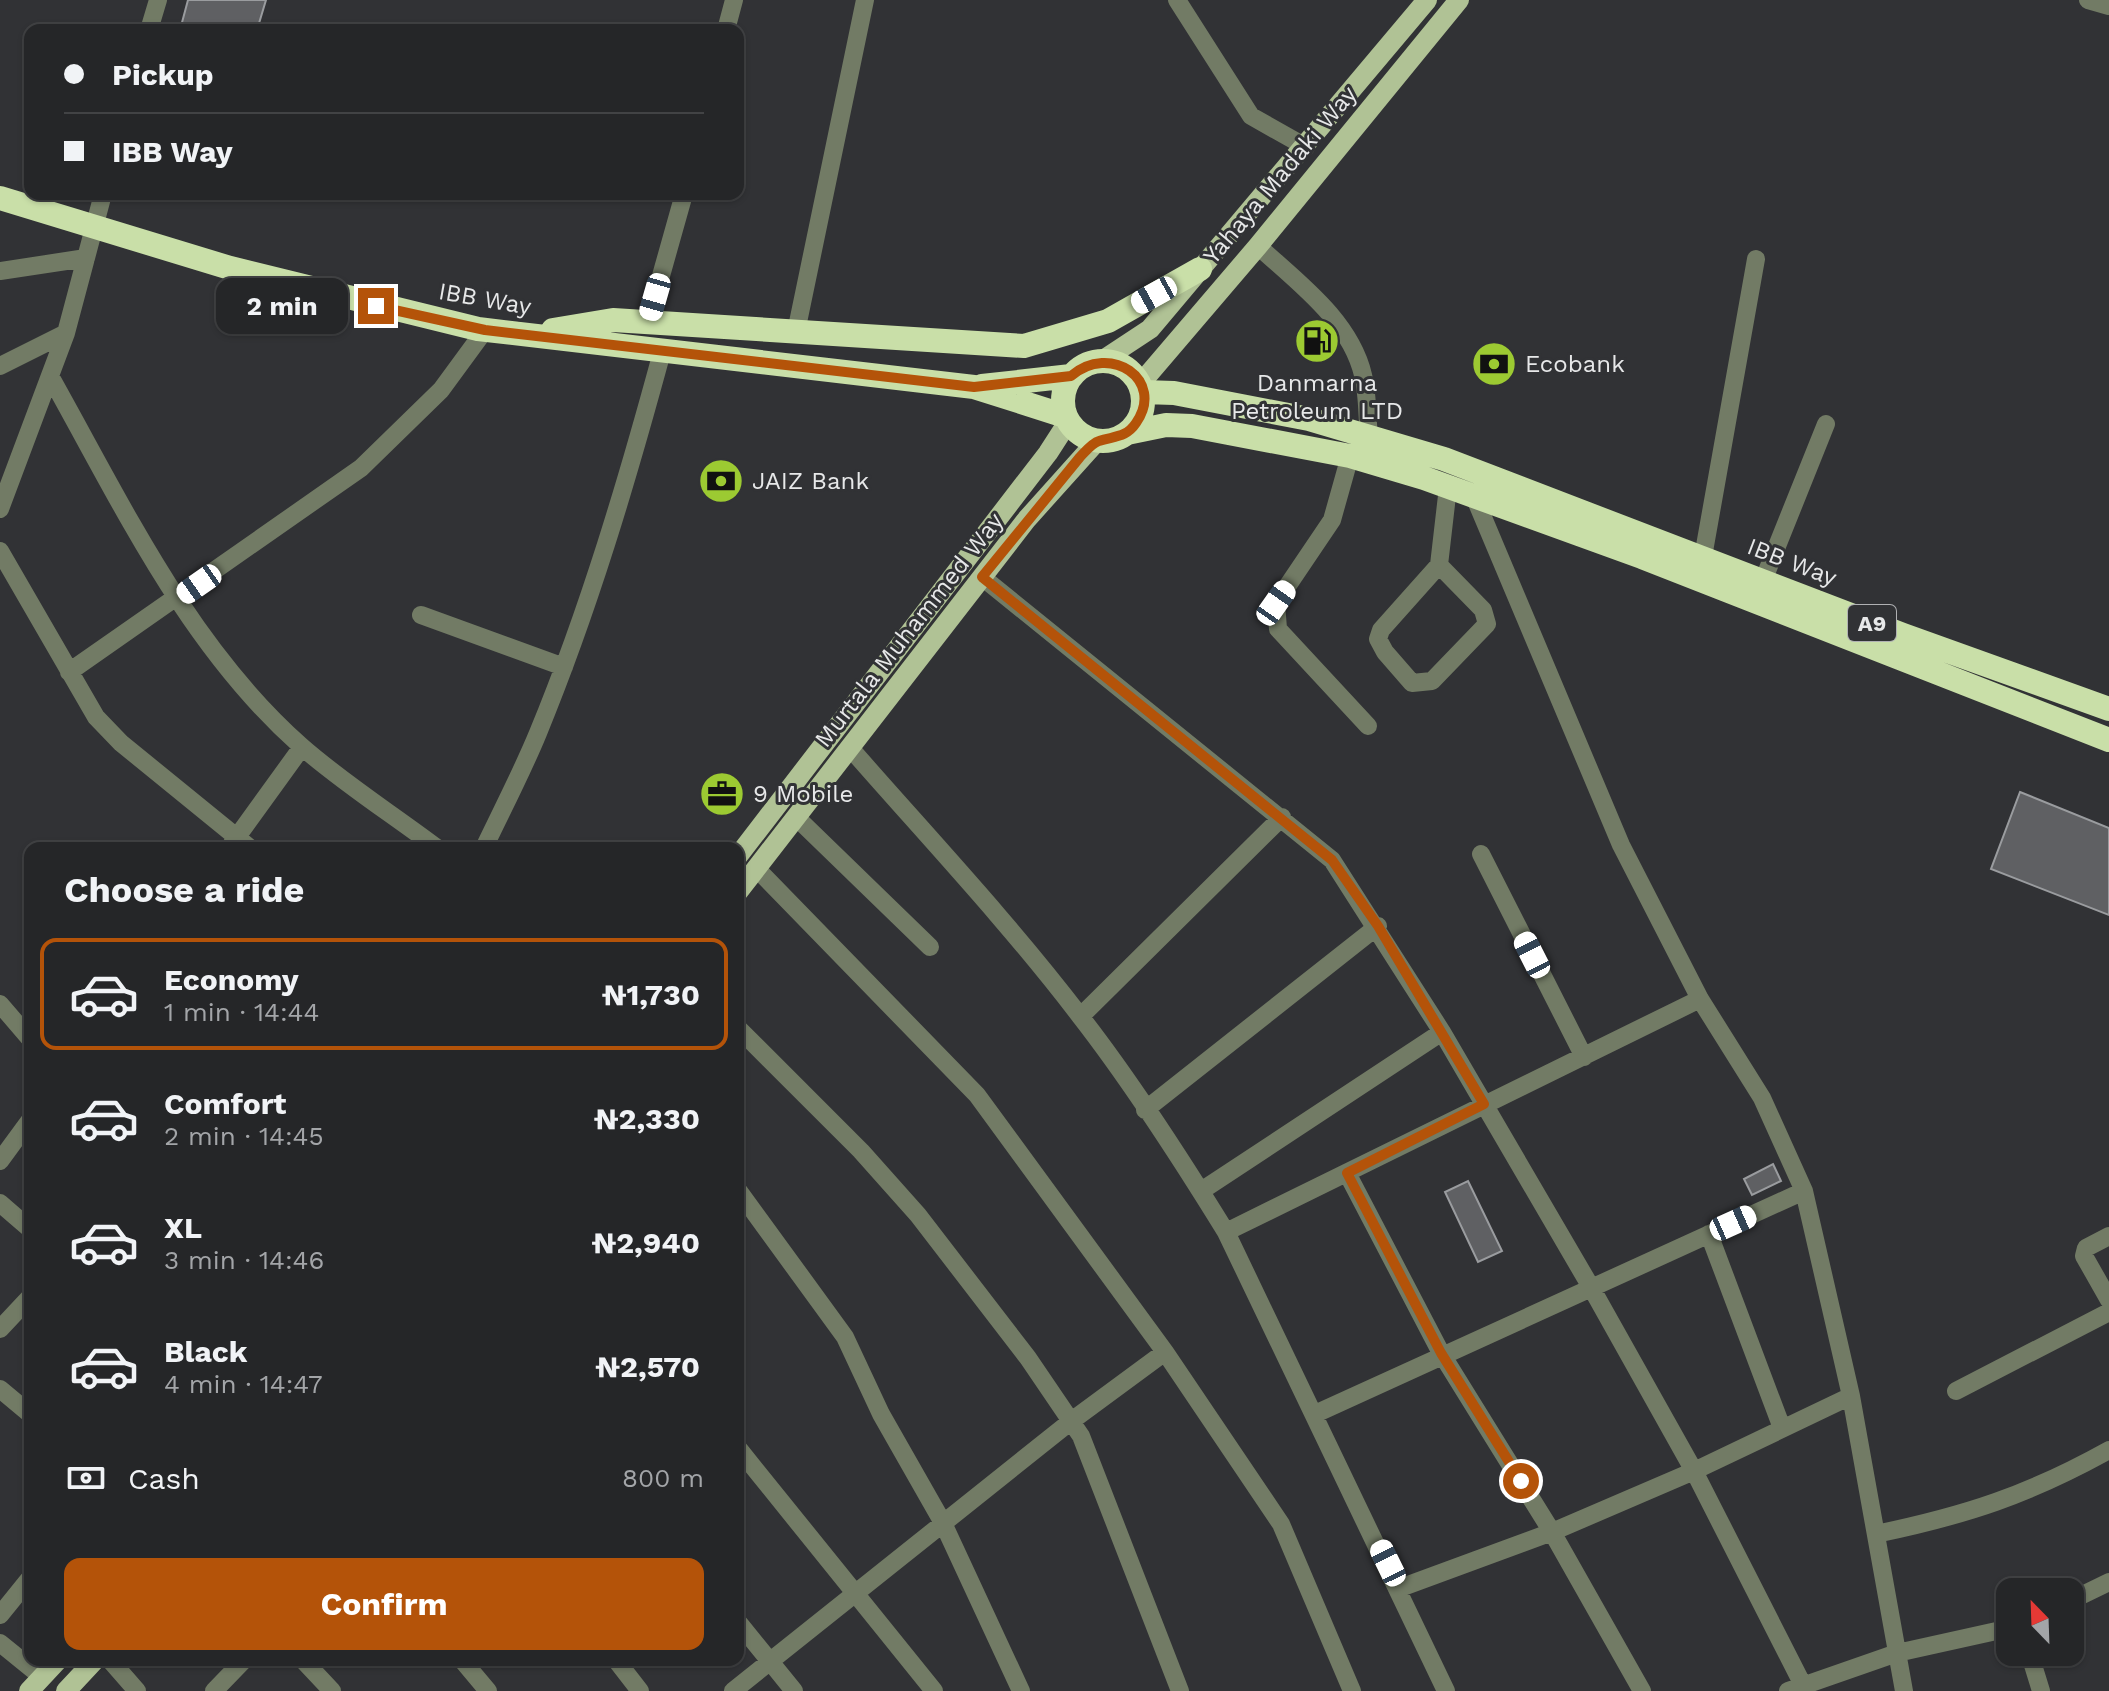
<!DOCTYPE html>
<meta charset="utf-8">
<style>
:root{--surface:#252628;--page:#2d2e30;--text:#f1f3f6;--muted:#a3a5a8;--line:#424345;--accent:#b45309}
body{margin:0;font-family:"Work Sans",sans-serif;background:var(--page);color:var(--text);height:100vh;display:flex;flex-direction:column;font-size:30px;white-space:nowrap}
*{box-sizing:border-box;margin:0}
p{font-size:26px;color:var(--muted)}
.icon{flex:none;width:44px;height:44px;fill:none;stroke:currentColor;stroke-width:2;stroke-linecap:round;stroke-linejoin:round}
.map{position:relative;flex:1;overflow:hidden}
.side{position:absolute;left:24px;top:842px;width:720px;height:824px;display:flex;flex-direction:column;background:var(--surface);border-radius:16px;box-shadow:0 2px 6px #0004,0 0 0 2px var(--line)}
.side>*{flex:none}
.banner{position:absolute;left:24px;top:24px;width:720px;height:176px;border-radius:16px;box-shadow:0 2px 6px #0004,0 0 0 2px var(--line);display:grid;align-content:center;height:176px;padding:0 40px;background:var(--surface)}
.needle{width:52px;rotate:337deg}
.controls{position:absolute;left:1996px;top:1578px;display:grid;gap:16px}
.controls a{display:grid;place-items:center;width:88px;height:88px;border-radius:16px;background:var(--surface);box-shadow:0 2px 6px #0004,0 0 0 2px var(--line);font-size:40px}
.end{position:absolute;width:36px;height:36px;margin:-18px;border:10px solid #b45309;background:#fff;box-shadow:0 0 0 4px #fff}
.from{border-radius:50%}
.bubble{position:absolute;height:56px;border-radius:16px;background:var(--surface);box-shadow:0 2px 6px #0004,0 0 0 2px var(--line);font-size:26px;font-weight:700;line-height:56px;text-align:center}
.car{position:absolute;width:24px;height:48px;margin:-24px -12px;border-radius:10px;box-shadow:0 0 6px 2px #0007;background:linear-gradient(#fff 24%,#345 0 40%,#fff 0 76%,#345 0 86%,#fff 0)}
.banner b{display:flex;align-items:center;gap:28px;height:76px;font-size:30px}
.banner b+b{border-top:2px solid var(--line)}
.banner i{width:20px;height:20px;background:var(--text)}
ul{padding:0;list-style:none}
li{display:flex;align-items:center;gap:24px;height:112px;margin:0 16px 12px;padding:0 24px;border:4px solid transparent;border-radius:16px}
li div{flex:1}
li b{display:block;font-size:30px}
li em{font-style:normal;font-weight:700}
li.selected{border-color:var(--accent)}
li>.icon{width:72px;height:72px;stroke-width:1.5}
h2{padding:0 40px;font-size:36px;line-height:96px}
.pay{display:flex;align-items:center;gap:20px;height:88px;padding:0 40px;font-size:30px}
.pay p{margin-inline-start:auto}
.primary-button{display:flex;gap:16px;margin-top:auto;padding:16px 40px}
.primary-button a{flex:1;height:92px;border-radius:16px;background:var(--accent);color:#fff;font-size:32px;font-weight:700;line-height:92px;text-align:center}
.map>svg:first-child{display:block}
.building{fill:#5f6063;stroke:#9a9c9f;stroke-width:2}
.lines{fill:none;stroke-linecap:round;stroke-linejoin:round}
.minor{stroke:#727b65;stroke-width:18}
.major{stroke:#b0c295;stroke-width:20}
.highway{stroke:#c9dfa8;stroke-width:24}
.route{stroke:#b45309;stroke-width:10}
.labels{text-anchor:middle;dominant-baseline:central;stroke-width:6;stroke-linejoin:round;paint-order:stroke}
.shield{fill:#313235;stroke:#b0b1b3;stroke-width:2}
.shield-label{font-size:22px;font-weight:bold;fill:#e7e8e9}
.street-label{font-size:24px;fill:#e7e8e9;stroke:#313235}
.poi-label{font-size:24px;fill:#e7e8e9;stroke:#313235;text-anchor:start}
</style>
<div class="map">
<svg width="2109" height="1691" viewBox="0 0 2109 1691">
<rect width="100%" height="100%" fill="#313235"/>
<!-- building -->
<path class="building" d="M188,0H266L257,30H180Z
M2020,792L2109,828V915L1991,869Z
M1773,1164L1781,1181L1752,1195L1744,1179Z
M1468,1181L1502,1251L1478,1262L1445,1192Z"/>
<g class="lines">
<!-- minor -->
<path class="minor" d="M1177,0L1251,116L1306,147
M2088,0L2109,6
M149,30L158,0
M726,30L734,0
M1258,246C1297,282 1350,320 1363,375C1368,395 1367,417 1369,438
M0,271L86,258
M648,322L684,194
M796,332L865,0
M0,366L66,333
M50,376C123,506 188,646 301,746C343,783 392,814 437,848
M1350,456L1332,520L1276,603L1278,629L1368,726
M0,509L66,333L103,194
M0,551L96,717L121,743L250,848
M1703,557L1756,259
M1439,565L1483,610L1487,624L1432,681L1412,683L1385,652L1378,639L1381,630L1439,565L1448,487
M982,577L1332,860L1442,1032L1592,1289L1694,1471L1806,1691
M1763,581L1826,424
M421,615L564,667
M69,672L361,468L441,390L485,330
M851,749C928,837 1009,923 1080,1016C1133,1084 1181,1159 1226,1232L1446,1691
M796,817L930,947
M229,848L302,747
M484,848C502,810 522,772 538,733C589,609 627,481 662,352
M1481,854L1584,1057
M756,868L977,1095L1165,1352L1281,1524L1352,1691
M0,1004L30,1039
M1081,1016L1282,817
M738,1028L861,1151L918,1215L1028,1358L1081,1436L1180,1691
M1145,1110L1378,926
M0,1161L30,1120
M1347,1173L1441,1353L1552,1532L1642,1691
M738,1190L845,1337L881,1414L943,1523L1021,1691
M1201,1191L1442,1032
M0,1203L30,1229
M1226,1232L1700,999
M1709,1234L1782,1428
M2109,1236L2086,1248L2084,1256L2109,1300
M0,1329L30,1297
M0,1389L30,1414
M1956,1391L2109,1312
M1851,1396L1904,1691
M1315,1414L1804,1191
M738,1448L934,1691
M1876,1534C1967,1515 2028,1495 2109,1450
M1400,1588L1552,1532L1694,1471L1851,1396L1804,1191L1762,1098L1700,999L1621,845L1474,496
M2070,1601L2109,1582
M0,1615L30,1578
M738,1622L794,1691
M0,1643L42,1677
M2029,1652L2041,1691
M110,1660L137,1691
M303,1660L332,1691
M462,1660L488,1691
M616,1660L640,1691
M214,1691L244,1660
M733,1691L1070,1422L1165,1352
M1788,1691L1897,1653L2010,1628"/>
<!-- major -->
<path class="major" d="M1103,360L1150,329L1427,0
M1141,383L1258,246L1459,0
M738,856L1048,453L1068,422
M738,892L1027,519L1097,441
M29,1691L58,1660
M66,1691L95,1660"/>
<!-- highway -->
<path class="highway" d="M0,198L230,268L478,329L974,387L1065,416
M553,330L613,320L1024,346L1108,321L1200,269
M1063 401a40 40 0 1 1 80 0a40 40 0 1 1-80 0Z
M982,386L1071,376
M1143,392L1174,393L1309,419L1444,459L1903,635L2109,709
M1127,433L1166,425L1192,426L1350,456L1424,478L1642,557L2109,740"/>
</g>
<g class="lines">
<!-- route -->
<path class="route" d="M376,306L485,330L974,387L1071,376C1110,342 1166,380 1136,423C1126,438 1114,436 1099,441C1092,443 1085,452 1080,457L982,577L1332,860L1378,926L1484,1104L1347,1173L1441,1353L1521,1481"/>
</g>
<!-- icons -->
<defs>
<g id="fuel-disc" transform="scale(2.3)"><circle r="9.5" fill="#9cca32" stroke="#313235"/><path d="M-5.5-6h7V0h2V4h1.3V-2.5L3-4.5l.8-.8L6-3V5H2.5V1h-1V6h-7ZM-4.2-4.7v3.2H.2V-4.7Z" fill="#111"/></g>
<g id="bank-disc" transform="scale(2.3)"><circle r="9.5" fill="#9cca32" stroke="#313235"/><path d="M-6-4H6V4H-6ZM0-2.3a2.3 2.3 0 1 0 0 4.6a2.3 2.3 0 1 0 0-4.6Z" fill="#111"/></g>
<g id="office-disc" transform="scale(2.3)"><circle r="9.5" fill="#9cca32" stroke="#313235"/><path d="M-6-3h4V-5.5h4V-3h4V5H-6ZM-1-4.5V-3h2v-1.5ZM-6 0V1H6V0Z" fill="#111"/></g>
</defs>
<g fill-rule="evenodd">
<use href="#fuel-disc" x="1317" y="341"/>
<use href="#bank-disc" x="1494" y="364"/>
<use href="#bank-disc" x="721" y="481"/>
<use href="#office-disc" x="722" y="794"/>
</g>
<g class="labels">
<!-- shield labels -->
<rect class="shield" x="1848" y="605" width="48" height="36" rx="6"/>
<g class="shield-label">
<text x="1872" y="623">A9</text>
</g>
<!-- street labels -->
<g class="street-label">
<text transform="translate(1280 175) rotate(-50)">Yahaya Madaki Way</text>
<text transform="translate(485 299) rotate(10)">IBB Way</text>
<text transform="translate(1792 562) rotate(21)">IBB Way</text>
<text transform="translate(909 630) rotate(-52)">Murtala Muhammed Way</text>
</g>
<!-- poi labels -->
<g class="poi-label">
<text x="1525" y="364">Ecobank</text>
<text x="1317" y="383" text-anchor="middle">Danmarna<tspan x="1317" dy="28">Petroleum LTD</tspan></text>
<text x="752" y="481">JAIZ Bank</text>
<text x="753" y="794">9 Mobile</text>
</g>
</g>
</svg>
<div class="controls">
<a><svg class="needle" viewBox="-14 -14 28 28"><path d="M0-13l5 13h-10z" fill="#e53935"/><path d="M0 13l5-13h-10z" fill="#a3a5a8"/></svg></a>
</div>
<i class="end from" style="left:1521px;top:1481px"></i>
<i class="end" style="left:376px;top:306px"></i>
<div class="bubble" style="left:216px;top:278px;width:132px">2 min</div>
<i class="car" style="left:1154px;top:295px;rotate:241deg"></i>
<i class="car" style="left:655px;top:297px;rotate:196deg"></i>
<i class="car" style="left:199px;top:584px;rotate:235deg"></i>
<i class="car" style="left:1276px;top:603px;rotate:35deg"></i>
<i class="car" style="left:1532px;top:955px;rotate:333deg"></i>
<i class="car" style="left:1733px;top:1223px;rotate:66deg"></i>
<i class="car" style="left:1388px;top:1563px;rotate:334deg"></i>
<div class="banner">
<b><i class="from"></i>Pickup</b>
<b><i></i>IBB Way</b>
</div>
<section class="side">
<h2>Choose a ride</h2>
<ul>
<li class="selected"><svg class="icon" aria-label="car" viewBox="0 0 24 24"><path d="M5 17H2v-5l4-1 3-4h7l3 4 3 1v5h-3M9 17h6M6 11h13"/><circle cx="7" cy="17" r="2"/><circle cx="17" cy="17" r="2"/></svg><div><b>Economy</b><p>1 min · 14:44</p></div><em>₦1,730</em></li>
<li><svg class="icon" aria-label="car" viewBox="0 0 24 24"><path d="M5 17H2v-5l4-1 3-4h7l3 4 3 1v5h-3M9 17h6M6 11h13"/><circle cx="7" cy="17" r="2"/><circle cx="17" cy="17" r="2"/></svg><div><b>Comfort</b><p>2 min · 14:45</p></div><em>₦2,330</em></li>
<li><svg class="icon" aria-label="car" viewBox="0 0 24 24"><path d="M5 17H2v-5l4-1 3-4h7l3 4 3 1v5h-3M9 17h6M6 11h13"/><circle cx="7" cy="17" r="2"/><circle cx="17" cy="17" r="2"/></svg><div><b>XL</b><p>3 min · 14:46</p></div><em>₦2,940</em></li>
<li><svg class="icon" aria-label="car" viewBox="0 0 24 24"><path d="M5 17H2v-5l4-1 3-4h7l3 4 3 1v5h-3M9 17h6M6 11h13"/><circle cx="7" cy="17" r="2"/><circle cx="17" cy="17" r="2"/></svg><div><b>Black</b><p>4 min · 14:47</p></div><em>₦2,570</em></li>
</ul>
<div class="pay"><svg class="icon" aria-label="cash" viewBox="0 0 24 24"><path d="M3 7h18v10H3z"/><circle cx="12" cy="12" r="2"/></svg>Cash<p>800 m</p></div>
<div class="primary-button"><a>Confirm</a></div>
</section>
</div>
